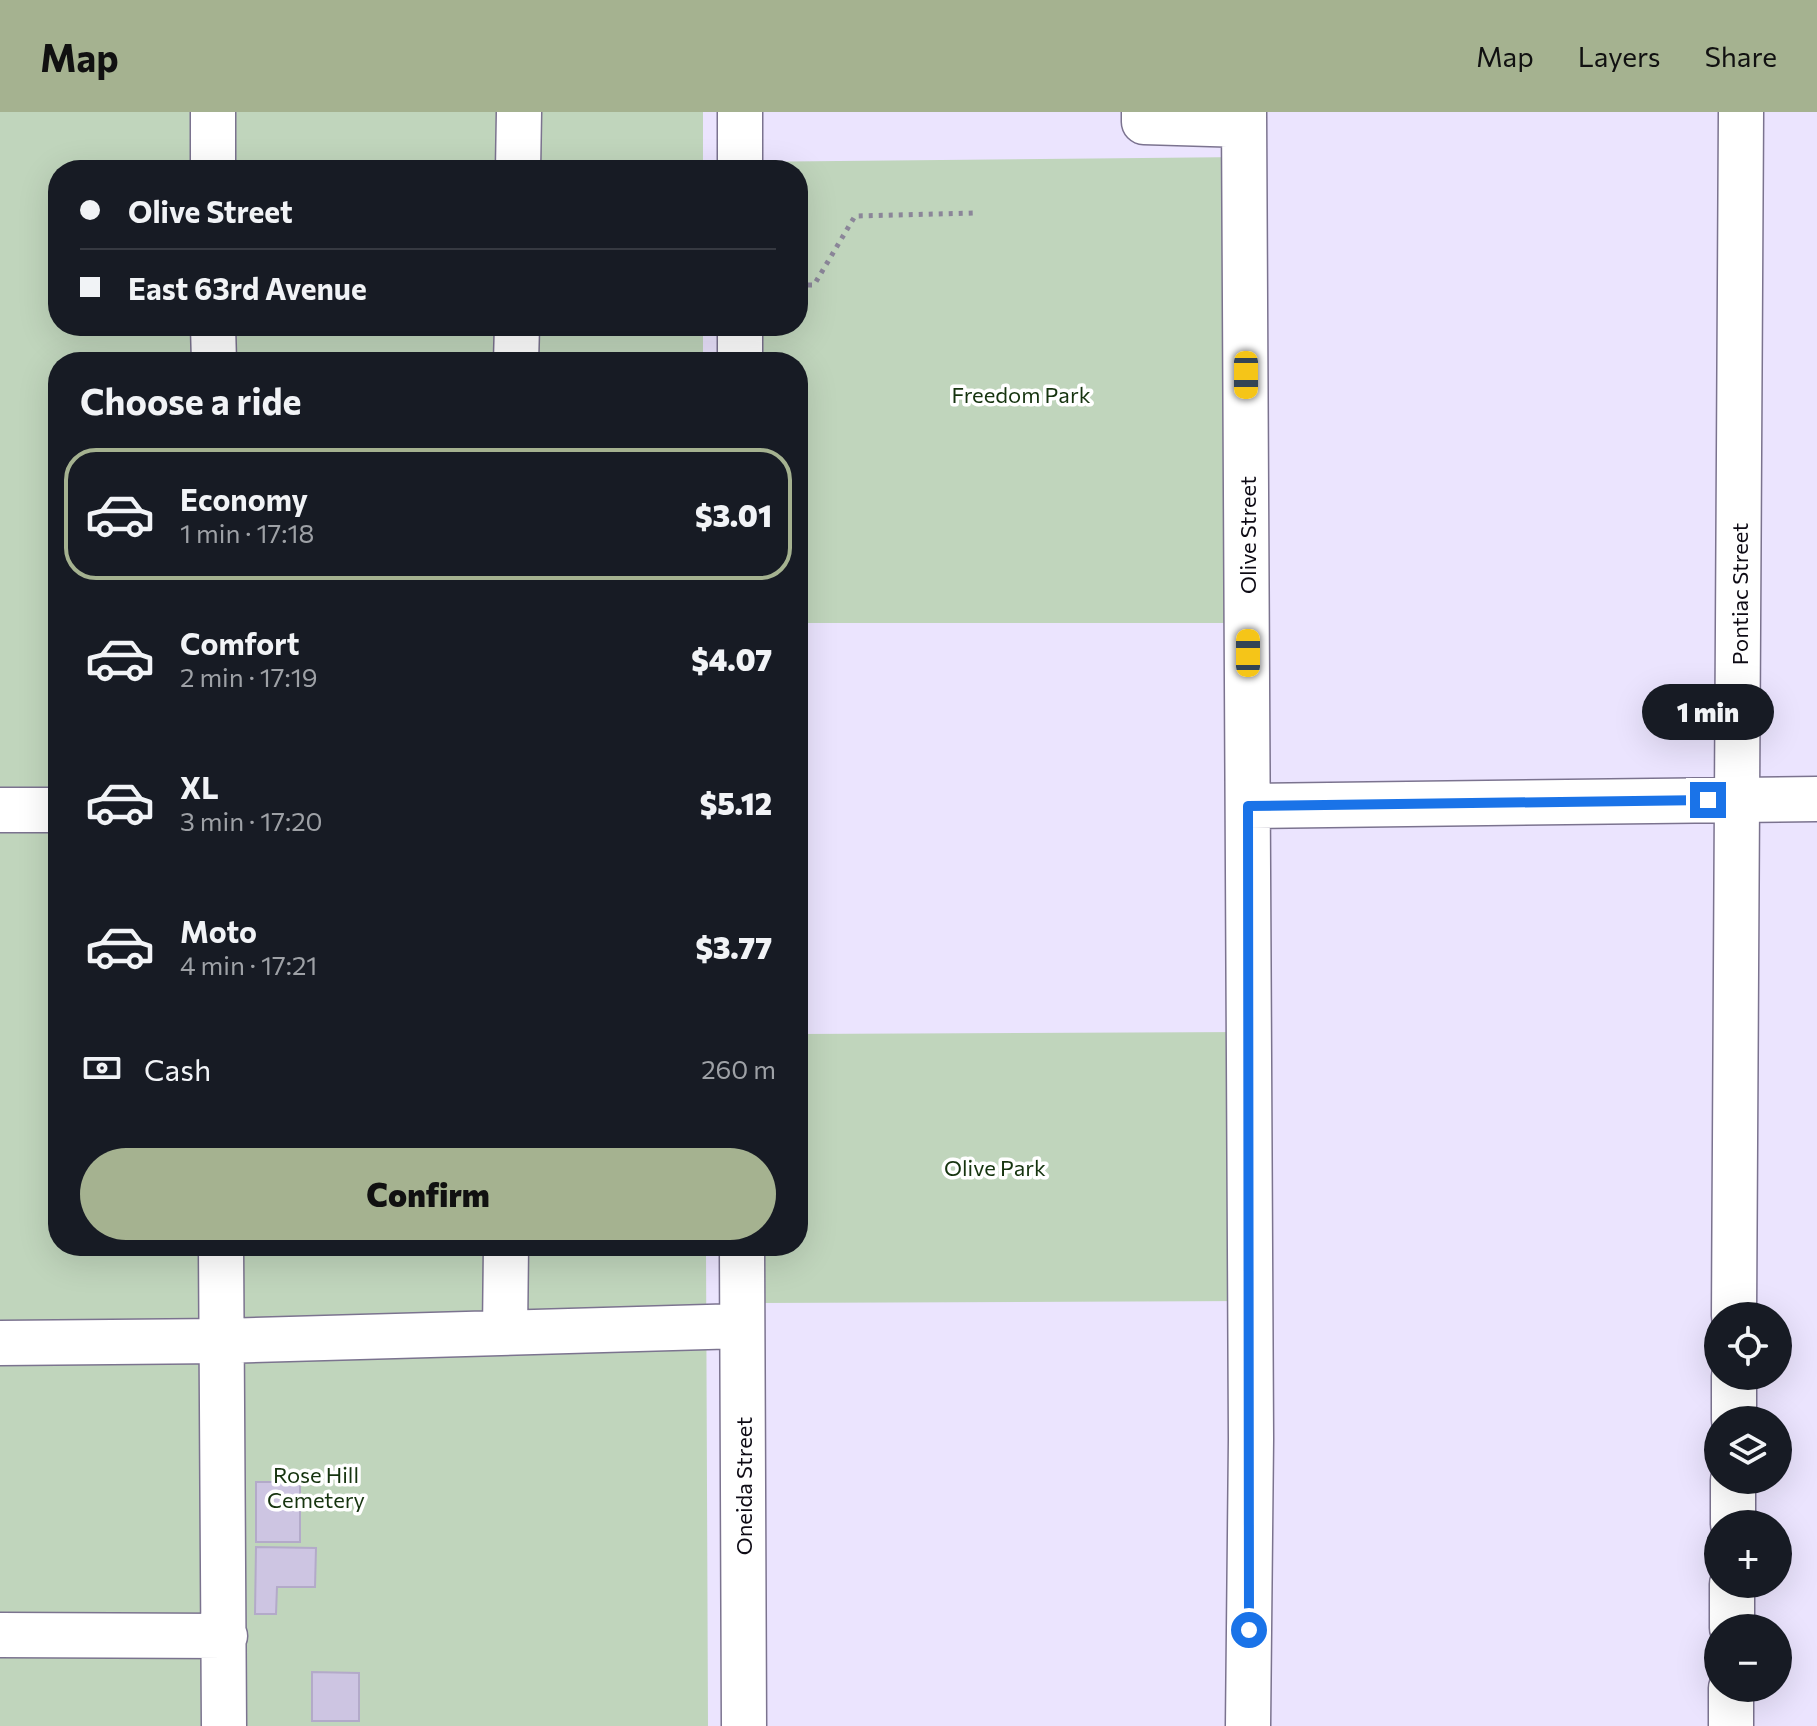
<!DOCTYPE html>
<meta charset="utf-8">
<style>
:root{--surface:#171b24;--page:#242831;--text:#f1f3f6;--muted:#9ea1a6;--line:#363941;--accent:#a5b290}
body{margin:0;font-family:Commissioner,sans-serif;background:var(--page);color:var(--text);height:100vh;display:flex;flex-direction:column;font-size:30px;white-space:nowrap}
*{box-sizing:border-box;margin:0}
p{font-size:26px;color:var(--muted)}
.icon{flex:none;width:44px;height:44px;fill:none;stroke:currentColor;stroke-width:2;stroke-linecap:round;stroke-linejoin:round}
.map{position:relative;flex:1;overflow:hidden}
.panel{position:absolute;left:48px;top:240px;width:760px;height:904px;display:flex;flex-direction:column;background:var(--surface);border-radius:32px;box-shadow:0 8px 32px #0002}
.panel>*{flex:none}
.top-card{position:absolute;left:48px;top:48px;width:760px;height:176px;border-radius:32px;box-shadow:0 8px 32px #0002;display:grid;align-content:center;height:176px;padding:0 32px;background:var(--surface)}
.buttons{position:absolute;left:1704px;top:1190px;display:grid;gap:16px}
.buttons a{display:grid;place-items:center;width:88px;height:88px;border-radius:50%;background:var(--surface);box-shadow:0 8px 32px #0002;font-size:40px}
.end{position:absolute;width:36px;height:36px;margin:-18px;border:10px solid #1a73e8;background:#fff;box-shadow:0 0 0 4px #fff}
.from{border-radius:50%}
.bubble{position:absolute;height:56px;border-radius:28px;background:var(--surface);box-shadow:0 8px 32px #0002;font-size:26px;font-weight:800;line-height:56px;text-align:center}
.car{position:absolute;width:24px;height:48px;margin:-24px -12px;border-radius:10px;box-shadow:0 0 6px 2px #0007;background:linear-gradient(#f5c518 24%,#345 0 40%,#f5c518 0 76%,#345 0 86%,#f5c518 0)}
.top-card b{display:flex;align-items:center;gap:28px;height:76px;font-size:30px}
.top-card b+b{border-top:2px solid var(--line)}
.top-card i{width:20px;height:20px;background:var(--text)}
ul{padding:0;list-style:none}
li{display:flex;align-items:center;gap:24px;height:132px;margin:0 16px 12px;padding:0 16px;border:4px solid transparent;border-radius:32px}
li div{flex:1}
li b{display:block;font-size:30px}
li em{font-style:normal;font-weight:800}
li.active{border-color:var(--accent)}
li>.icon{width:72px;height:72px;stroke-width:1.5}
h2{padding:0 32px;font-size:36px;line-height:96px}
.pay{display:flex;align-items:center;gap:20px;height:88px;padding:0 32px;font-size:30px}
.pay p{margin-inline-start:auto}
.primary-button{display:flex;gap:16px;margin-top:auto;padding:16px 32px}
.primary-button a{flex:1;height:92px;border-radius:48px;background:var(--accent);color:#111;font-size:32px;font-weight:800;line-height:92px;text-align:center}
header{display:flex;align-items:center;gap:48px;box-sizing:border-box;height:112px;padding:0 40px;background:var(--accent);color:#111}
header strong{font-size:38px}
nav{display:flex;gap:44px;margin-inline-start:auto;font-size:28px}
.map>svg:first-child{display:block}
.green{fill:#c0d5bc}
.building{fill:#cdc5e2;stroke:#b3aac9;stroke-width:2}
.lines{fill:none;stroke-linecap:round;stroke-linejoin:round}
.minor-casing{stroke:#7b738f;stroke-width:47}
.path{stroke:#8b8699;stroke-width:5;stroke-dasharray:4 6;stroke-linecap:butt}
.minor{stroke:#fff;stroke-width:44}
.route{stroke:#1a73e8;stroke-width:10}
.labels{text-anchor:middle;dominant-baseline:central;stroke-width:7;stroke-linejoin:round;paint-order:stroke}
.park-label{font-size:22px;fill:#16340f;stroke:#fff}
.street-label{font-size:22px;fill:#0d0a14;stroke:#fff}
</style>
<header>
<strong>Map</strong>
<nav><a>Map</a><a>Layers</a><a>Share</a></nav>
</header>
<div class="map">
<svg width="1817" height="1614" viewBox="0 0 1817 1614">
<rect width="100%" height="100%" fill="#ebe4fe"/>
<!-- green -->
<path class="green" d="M0,0H703V58H58V214H703V250H58V1134H706L708,1614H0Z
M1244,45L1248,511H798V250H740V214H798V58H740V50Z
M1248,920L1249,1189L742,1191V1134H798V922Z"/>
<!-- building -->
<path class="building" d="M256,1370H300V1430H256Z
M256,1435L316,1436L315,1475H277L276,1502H255Z
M312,1560L359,1561V1609H312Z"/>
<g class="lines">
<!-- minor casing -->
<g class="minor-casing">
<path id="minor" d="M213,0V58
M740,0V58
M1144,0V10L1244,13
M1244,0L1251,1327L1248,1614
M518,58L519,0
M213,214L214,250
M516,250L517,214
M740,250V214
M1248,694L1817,687
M0,698H58
M221,1134L224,1614
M742,1134L744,1614
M1734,1204L1741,0
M505,1221L506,1134
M0,1231L223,1229L742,1214
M1734,1308V1264
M1733,1412V1368
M1732,1516V1472
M0,1523L225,1524
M1731,1614V1576"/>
</g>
<!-- path -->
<path class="path" d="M798,173H814L855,104L975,101"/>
<!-- minor -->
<use href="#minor" class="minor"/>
</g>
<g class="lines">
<!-- route -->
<path class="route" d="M1249,1518L1248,694L1708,688"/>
</g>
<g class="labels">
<!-- park labels -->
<g class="park-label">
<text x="1021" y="282">Freedom Park</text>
<text x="995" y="1055">Olive Park</text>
<text x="316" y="1362">Rose Hill<tspan x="316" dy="25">Cemetery</tspan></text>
</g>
<!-- street labels -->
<g class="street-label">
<text transform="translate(1247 423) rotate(-90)">Olive Street</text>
<text transform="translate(1739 482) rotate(-90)">Pontiac Street</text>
<text transform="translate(743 1374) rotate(-90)">Oneida Street</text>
</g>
</g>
</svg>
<div class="buttons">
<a><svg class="icon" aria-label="locate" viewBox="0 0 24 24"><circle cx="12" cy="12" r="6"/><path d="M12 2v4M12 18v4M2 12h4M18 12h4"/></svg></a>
<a><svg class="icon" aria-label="layers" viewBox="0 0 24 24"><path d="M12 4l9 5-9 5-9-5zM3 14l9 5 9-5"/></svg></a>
<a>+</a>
<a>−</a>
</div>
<i class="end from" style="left:1249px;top:1518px"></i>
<i class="end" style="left:1708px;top:688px"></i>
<div class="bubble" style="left:1642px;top:572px;width:132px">1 min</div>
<i class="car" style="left:1246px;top:263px;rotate:180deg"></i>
<i class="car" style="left:1248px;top:541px;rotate:0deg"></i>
<div class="top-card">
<b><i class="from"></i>Olive Street</b>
<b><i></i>East 63rd Avenue</b>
</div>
<section class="panel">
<h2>Choose a ride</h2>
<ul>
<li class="active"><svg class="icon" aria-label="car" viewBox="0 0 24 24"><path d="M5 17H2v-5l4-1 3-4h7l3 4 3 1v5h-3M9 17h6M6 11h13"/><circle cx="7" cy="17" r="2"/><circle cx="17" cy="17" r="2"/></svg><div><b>Economy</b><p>1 min · 17:18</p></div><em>$3.01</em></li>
<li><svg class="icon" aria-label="car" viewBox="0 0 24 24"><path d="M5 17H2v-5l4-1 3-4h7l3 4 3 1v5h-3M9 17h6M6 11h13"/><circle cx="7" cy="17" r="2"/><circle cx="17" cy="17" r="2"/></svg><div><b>Comfort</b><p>2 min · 17:19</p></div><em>$4.07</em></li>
<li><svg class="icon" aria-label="car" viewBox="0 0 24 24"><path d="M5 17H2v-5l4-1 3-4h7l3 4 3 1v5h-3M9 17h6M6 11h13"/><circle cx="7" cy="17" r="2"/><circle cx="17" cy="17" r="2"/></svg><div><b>XL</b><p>3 min · 17:20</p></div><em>$5.12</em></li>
<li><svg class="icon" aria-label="car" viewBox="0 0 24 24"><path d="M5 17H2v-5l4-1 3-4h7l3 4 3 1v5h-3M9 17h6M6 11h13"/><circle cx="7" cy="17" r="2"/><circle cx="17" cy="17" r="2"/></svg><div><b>Moto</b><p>4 min · 17:21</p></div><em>$3.77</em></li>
</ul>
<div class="pay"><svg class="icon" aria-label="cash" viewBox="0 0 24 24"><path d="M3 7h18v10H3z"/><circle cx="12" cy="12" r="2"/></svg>Cash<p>260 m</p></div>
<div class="primary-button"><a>Confirm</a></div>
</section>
</div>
